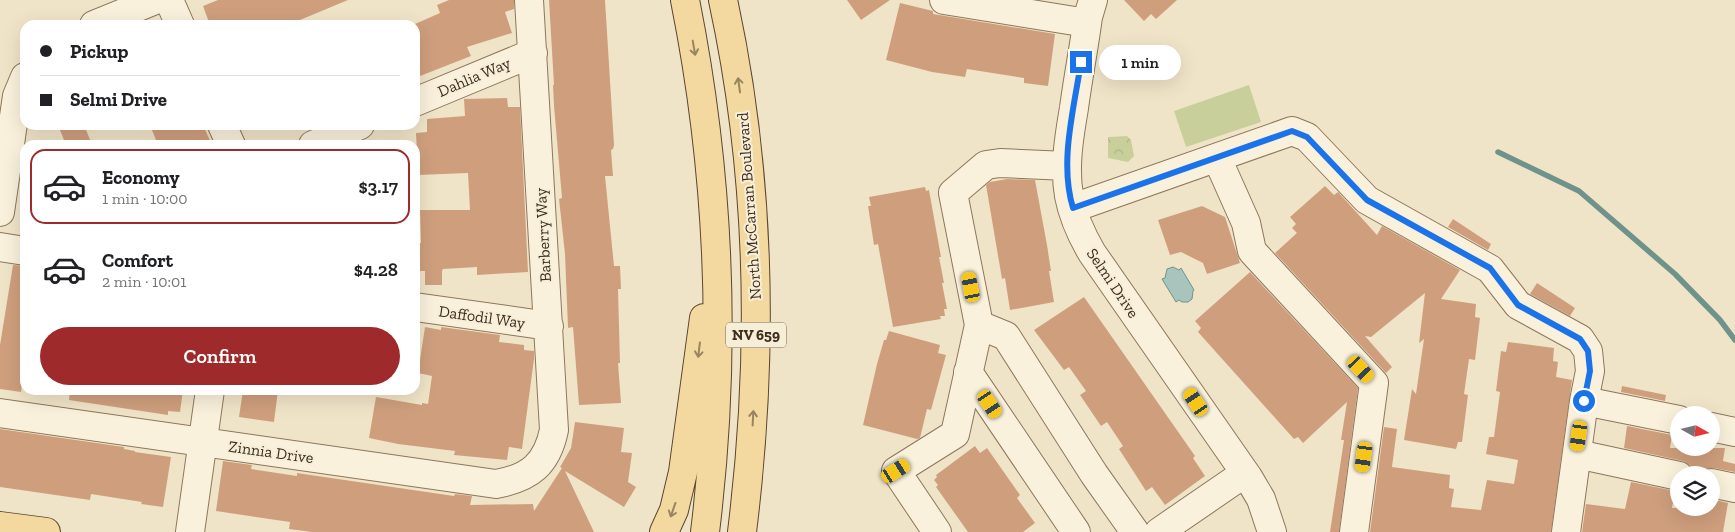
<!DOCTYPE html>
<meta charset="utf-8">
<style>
:root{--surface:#fff;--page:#f2f2f2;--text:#202124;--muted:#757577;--line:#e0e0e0;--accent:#9e2a2b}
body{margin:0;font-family:"Zilla Slab",serif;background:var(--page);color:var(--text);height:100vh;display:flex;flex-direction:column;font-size:19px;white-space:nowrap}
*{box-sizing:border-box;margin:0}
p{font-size:16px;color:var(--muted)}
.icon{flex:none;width:28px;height:28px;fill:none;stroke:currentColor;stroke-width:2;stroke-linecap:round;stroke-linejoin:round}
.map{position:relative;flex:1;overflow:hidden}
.panel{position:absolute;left:20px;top:140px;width:400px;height:255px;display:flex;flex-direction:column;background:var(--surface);border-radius:15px;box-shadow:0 5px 20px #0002}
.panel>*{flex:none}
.top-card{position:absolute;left:20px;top:20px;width:400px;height:110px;border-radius:15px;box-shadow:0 5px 20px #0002;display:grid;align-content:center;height:110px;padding:0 20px;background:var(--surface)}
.needle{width:32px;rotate:98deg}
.fabs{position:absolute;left:1670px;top:406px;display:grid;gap:10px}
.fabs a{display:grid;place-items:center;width:50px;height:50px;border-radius:50%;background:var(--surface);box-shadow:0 5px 20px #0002;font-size:25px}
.end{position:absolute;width:22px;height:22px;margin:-11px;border:6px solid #1a73e8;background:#fff;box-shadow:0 0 0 2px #fff}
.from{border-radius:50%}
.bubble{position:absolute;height:35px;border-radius:18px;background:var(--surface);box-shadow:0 5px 20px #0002;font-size:16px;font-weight:600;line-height:35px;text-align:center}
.car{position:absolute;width:15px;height:30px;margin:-15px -8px;border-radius:6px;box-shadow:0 0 4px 1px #0007;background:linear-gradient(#f5c518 24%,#345 0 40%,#f5c518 0 76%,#345 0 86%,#f5c518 0)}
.top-card b{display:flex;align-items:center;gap:18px;height:48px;font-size:19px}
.top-card b+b{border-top:1px solid var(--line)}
.top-card i{width:12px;height:12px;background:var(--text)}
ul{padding:9px 0 0;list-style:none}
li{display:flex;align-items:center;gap:15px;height:75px;margin:0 10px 8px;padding:0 10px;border:2px solid transparent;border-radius:15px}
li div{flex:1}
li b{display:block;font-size:19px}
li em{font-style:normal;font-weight:600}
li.active{border-color:var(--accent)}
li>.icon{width:45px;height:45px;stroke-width:1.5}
.cta{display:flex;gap:10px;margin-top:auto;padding:10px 20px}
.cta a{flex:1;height:58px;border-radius:30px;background:var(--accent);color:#fff;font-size:20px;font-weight:600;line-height:58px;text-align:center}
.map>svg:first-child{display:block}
.park{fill:url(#park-crowns)}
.pitch{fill:#c9cf9b}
.water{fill:#a9c4bc;stroke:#6f938a}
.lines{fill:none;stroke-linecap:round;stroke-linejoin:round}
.stream{stroke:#6f938a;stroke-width:5.5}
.building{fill:#cf9f7d}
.minor-casing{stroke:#8d765c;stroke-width:30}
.major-casing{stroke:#5b4430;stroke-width:30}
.minor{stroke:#faf1dc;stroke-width:28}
.major{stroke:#f3d9a0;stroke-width:28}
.oneway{stroke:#988460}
.route{stroke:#1a73e8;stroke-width:6}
.labels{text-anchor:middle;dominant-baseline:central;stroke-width:4;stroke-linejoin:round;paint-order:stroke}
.shield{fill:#f7eed8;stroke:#756857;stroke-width:1}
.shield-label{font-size:15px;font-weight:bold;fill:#3d2e20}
.street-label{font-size:16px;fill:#3d2e20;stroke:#f7eed8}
</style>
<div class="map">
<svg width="1735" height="532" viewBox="0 0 1735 532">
<defs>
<pattern id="park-crowns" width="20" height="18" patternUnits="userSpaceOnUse" patternTransform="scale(1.25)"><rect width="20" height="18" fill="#c9cf9b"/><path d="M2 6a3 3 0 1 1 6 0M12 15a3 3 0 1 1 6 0" fill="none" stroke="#aeb285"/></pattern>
</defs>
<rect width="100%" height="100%" fill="#f0e4c8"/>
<!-- park -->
<path class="park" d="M1127,136L1131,140L1134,156L1128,162L1108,158V137Z"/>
<!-- pitch -->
<path class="pitch" d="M1249,85L1261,122L1186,147L1174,111Z"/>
<!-- water -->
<path class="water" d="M1173,267L1179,270L1181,268L1194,290L1193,291L1192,299L1188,302H1182L1179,300L1176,302L1162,279L1165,278L1167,269Z"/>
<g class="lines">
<!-- stream -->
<path class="stream" d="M1498,152L1579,191L1675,274L1720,320L1735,340"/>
</g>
<!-- building -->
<path class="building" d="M218,0H348L288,25H210L203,6Z
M449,0H514V9L505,12L512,33L467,47L471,56L415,78V24L440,13L437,5Z
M549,0H605L614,145L613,149L611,150L613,176H605L614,266H620L621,289H618L620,363H618L621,403L579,405L573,327L568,328L565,254L559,199L562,198L554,106L553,85H554Z
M847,0H890L861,20Z
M1124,0H1177L1156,19L1151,14L1144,21Z
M900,3L933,11V14L1055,34L1048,86L1024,83V78L967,69L965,77L932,72L886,60Z
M507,98L508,107H520L528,272L477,275V267L443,269L442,271V285H425V271H415V244L421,243L420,210H470L468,173L418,175L416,133L427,132V119L465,116L464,99Z
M58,125H84L91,142L83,145H66Z
M150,125H203L212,145H158Z
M1007,179L1035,180L1047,245L1051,271H1049L1054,302L1010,310L1005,278L1002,279L986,185L990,182Z
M1325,186L1334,195L1338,192L1377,235L1382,226L1460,270L1441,299L1476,304L1475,317L1480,318L1475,360L1469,359L1464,394L1468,395L1462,442H1458L1456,449L1404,440L1412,389L1416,394L1424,339L1419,343L1425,293L1371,337L1365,336L1392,367L1386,373L1275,253L1297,233L1292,228L1296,224L1290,217Z
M925,187L926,191L929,190L941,257H939L944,283H942L947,309H944L945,316H940L941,319L893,327L878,244L874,245L868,206H871L869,197Z
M1202,206L1225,217L1240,263L1207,274L1203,263L1181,252L1170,255L1158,220Z
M1453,219L1491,244L1488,250L1448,227Z
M13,265L25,266V364L21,392L0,389V345Z
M1250,272L1358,388L1339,532H1330L1344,440H1341L1347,402L1303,443L1298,437L1294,439L1198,332L1201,328L1195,321Z
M1537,283L1575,308L1570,316L1530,294Z
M1084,297L1195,456L1193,458L1205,476L1165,505L1152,487L1146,491L1119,449L1123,446L1107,422L1101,426L1080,395L1086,391L1069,367L1064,370L1034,330Z
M425,327L441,330V327L500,335L499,342L524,345V350L534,351V359L522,449L509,447L507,460L454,455L455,451L398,444L369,438L376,397L422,405V403L428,404L432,376L418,373Z
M889,331L940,345L938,353L946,355L931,410L927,409L920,438L917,439L863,425L877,364L884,340H886Z
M1508,342L1554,348L1553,361L1558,362L1556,377L1572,380L1551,532H1370L1384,427L1397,429L1392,467L1450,475L1449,488L1454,489L1451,507L1481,510L1487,480L1514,484L1518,460L1486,454L1489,437H1494L1500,392L1496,391L1501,351L1506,352Z
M1622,386L1666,395L1665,401L1621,392Z
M70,390H183L180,412L168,411V415L69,400Z
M243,390H278L274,422L239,417Z
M575,422L624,428L621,452L632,453L628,482L636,487L624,507L565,471L594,532H312L289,529L290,522L216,511L223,461L252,465L251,469L297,476V473L454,496L455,494L472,496L470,505L533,504L534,511L562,468L560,467L571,448Z
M1627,426L1672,435L1670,448H1725L1723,461L1735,464V472L1714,468H1707L1698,475H1694L1690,465L1683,461L1624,448Z
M0,429L124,447V449L135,451V452L171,457L163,507L141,504L142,502L91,494L90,500L0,487Z
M975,446L980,453L987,448L1020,495L1017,498L1035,523L1023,532H968L936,487L938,485L934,480L937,477L936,475Z
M1631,482L1675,491L1672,508H1711V499L1728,503L1723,532H1582L1586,504L1625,509Z"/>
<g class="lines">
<!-- minor casing -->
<g class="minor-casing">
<path id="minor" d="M169,0L180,25
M944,0L1087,23
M1093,0L1088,17C1084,47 1078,78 1074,108C1069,137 1064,167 1069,196C1073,217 1082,236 1092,253L1248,477L1261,499L1272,532
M94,25L155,0
M415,102L533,53
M222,125L231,145
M313,145L360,125
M1217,158L1246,223L1252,251L1374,383L1354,532
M1067,166L1000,163L986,165L953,193L979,325L1006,336L1094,474L1135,532
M1073,208L1292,131L1307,137L1367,200L1490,269L1518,305L1580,339L1588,351L1590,371L1584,401L1679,420
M0,212L17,96L25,77
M0,247L25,251
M415,307L549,326
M968,372L1076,532
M0,413L496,484C530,478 547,464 554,430L529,0
M1711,427L1735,432
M1577,454L1679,476
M1711,483L1735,488
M190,532L210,390
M937,532L896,471L955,434L979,325
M1159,532L1245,473
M1566,532L1584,401"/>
</g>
<!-- major casing -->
<g class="major-casing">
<path id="major" d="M685,0C720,175 727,355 705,532
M723,0C761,175 764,355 742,532
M0,526L46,532
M664,532L674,510L683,472L704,318"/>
</g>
<!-- minor -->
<use href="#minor" class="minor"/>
<!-- major -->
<use href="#major" class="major"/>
</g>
<!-- one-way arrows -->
<defs><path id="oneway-shaft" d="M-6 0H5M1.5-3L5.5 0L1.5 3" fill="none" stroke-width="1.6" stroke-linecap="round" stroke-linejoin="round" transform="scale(1.25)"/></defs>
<g class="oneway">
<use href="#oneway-shaft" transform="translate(694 48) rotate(80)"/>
<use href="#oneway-shaft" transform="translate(739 85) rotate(-98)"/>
<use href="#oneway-shaft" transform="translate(699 350) rotate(97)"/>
<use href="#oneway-shaft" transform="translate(753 418) rotate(-87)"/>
<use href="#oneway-shaft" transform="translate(673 510) rotate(109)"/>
</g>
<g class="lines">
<!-- route -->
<path class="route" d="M1081,62C1074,109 1059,162 1073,208L1292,131L1307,137L1367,200L1490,268L1518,305L1580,339L1588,351L1590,371L1584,401"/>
</g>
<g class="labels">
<!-- shield labels -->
<rect class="shield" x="726" y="322.5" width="60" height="25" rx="4"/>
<g class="shield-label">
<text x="756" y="335">NV 659</text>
</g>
<!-- street labels -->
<g class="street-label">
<text transform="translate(474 77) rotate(-23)">Dahlia Way</text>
<text transform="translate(749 206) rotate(-94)">North McCarran Boulevard</text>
<text transform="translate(543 235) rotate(-93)">Barberry Way</text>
<text transform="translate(1113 283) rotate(56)">Selmi Drive</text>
<text transform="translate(482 317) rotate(8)">Daffodil Way</text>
<text transform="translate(271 452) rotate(8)">Zinnia Drive</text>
</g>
</g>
</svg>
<div class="fabs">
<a><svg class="needle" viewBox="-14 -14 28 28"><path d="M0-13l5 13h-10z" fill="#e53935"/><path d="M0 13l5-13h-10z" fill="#757577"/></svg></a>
<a><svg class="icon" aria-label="layers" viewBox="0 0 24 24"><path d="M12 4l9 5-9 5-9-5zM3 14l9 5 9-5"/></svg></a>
</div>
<i class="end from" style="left:1584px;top:401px"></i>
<i class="end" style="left:1081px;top:62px"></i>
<div class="bubble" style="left:1099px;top:45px;width:82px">1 min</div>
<i class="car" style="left:971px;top:287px;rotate:349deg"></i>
<i class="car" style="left:1361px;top:369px;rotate:137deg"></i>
<i class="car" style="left:1196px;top:402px;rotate:326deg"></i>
<i class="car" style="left:990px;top:404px;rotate:146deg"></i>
<i class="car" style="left:1579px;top:436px;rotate:188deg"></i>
<i class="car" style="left:1364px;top:457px;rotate:188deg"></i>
<i class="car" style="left:896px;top:471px;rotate:58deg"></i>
<div class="top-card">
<b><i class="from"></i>Pickup</b>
<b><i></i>Selmi Drive</b>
</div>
<section class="panel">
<ul>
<li class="active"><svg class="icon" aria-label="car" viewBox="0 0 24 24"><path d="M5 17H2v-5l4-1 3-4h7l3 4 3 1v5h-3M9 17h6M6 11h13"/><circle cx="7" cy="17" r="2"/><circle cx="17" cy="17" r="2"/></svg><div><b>Economy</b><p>1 min · 10:00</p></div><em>$3.17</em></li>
<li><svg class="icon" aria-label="car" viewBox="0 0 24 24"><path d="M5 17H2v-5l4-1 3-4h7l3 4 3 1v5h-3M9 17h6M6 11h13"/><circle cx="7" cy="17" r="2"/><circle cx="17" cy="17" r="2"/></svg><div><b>Comfort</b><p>2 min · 10:01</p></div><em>$4.28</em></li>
</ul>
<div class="cta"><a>Confirm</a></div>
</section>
</div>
